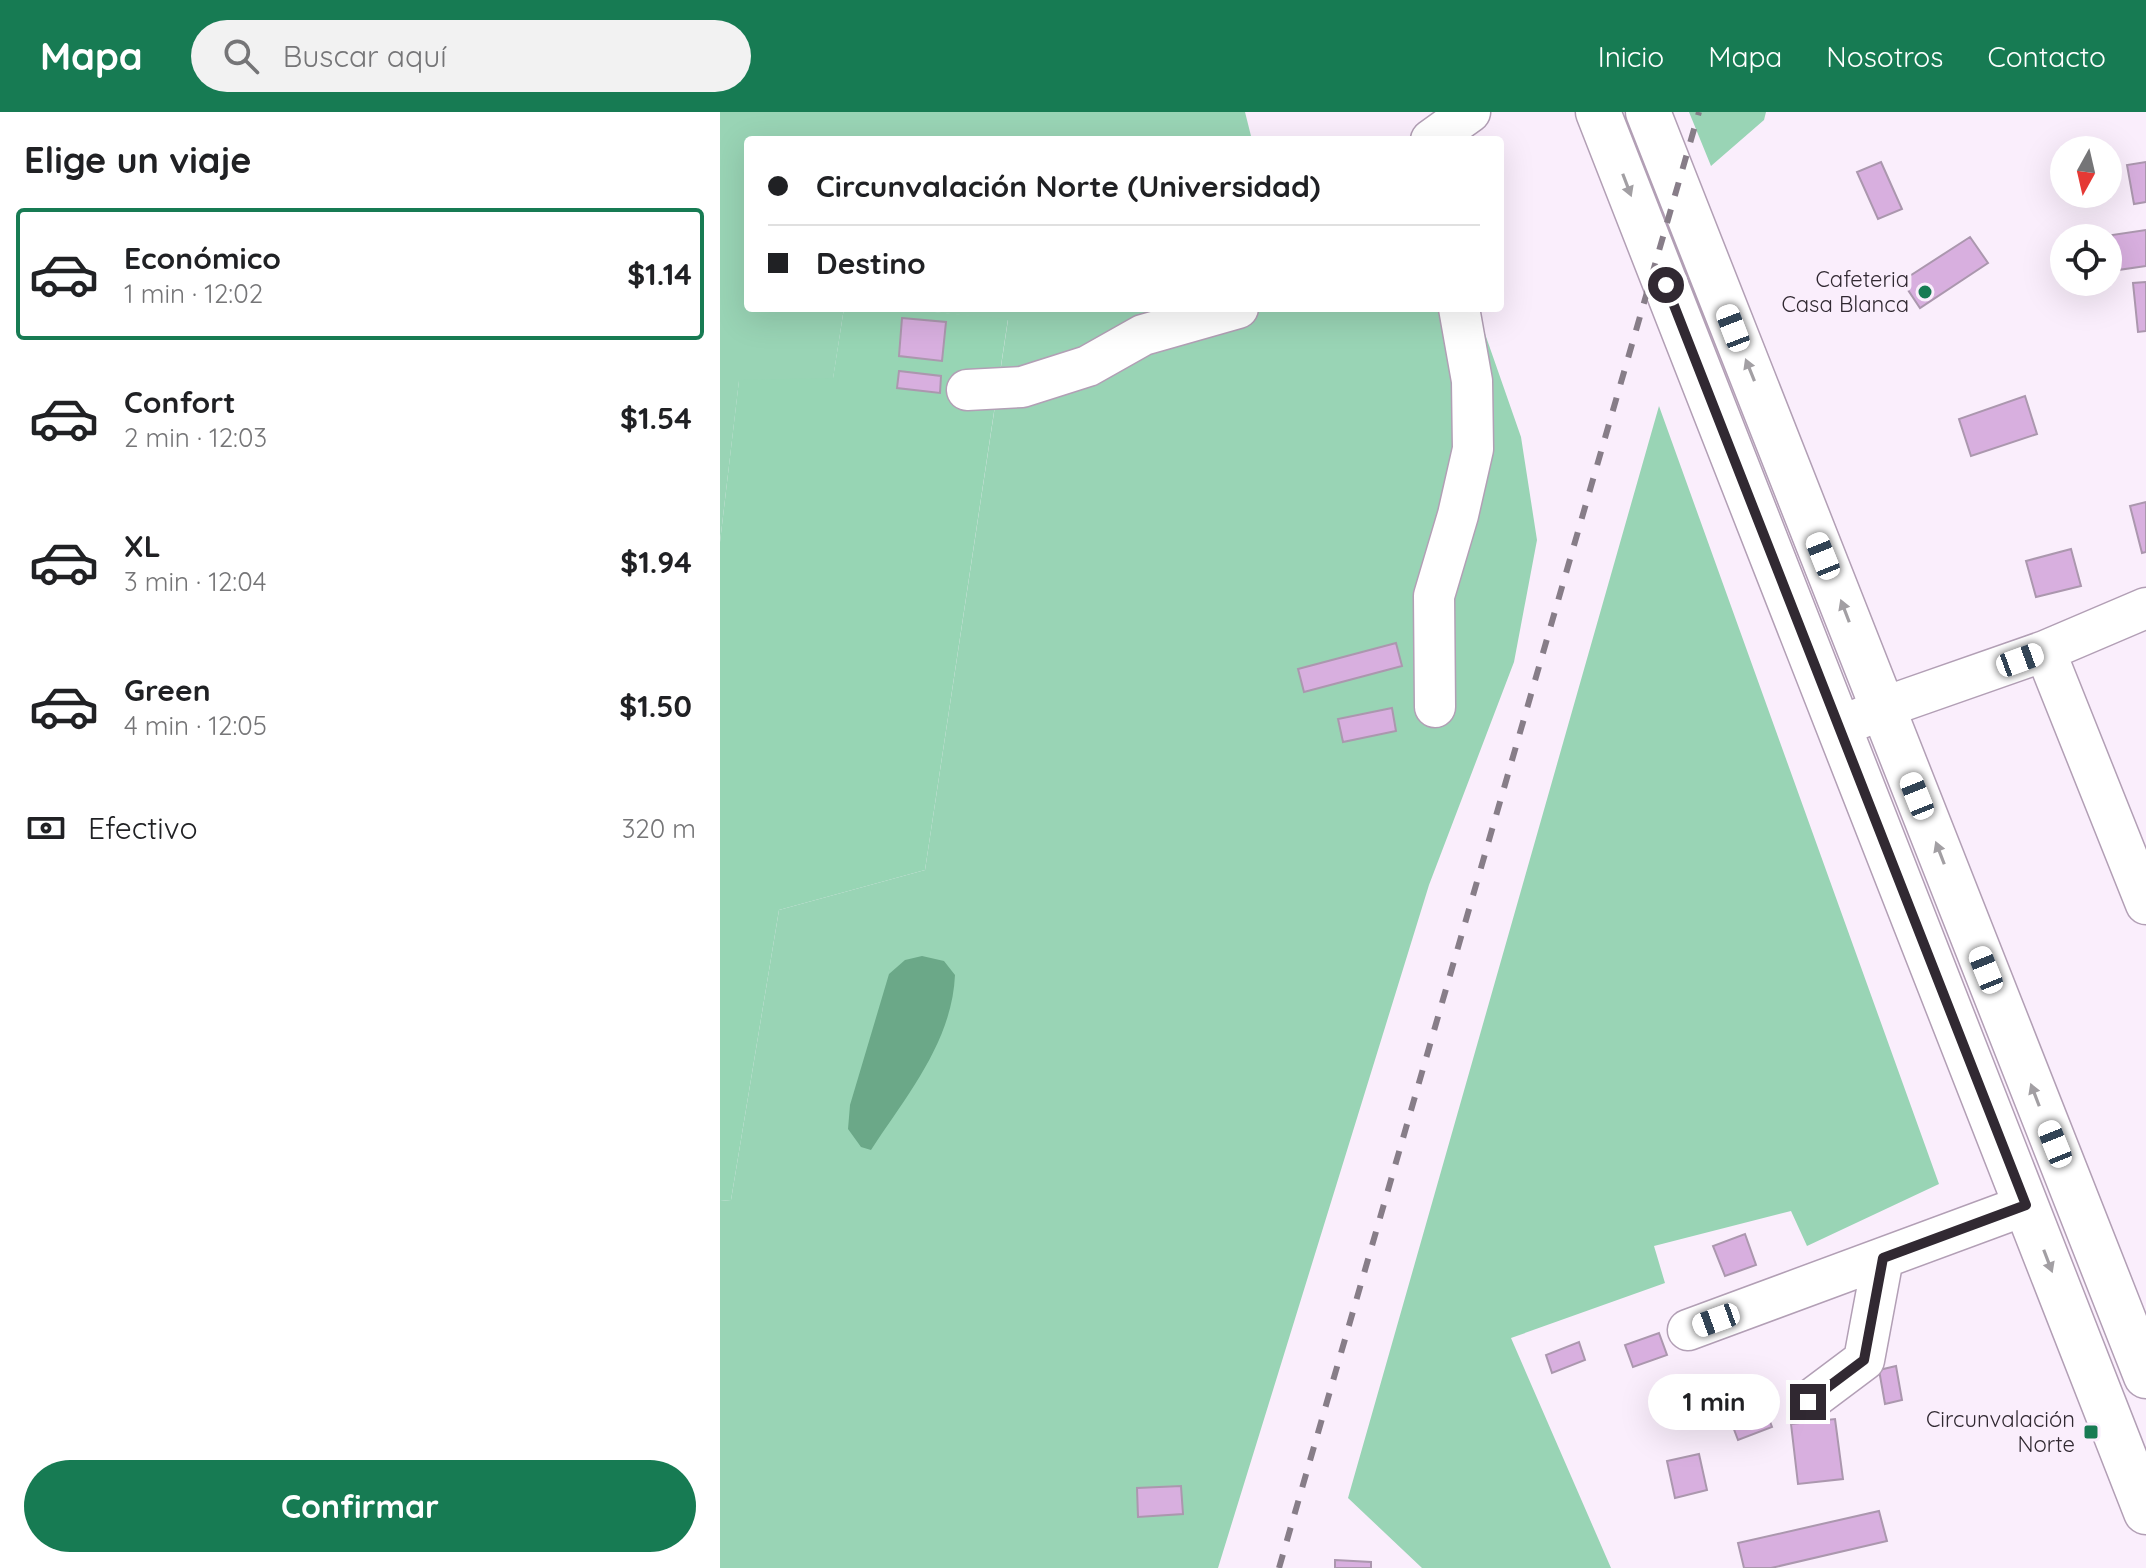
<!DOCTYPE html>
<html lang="es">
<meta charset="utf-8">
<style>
:root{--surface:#fff;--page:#f2f2f2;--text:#202124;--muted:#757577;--line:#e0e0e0;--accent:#177b53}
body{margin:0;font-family:Quicksand,sans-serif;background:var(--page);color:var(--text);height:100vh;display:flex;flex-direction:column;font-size:30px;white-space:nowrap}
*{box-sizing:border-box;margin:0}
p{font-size:26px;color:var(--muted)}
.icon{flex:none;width:44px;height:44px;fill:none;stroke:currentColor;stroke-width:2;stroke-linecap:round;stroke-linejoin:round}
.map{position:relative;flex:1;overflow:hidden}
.details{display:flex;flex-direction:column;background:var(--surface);width:720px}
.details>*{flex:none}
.banner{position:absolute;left:24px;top:24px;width:760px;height:176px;border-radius:8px;box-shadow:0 8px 32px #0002;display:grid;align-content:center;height:176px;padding:0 24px;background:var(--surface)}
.needle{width:52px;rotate:188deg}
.fabs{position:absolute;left:1330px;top:24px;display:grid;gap:16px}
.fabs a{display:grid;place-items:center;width:72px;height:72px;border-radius:50%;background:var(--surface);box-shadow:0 8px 32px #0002;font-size:40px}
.end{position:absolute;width:36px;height:36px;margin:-18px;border:10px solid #312932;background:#fff;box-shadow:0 0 0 4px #fff}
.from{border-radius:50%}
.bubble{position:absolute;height:56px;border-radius:28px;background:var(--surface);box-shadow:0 8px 32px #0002;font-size:26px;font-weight:800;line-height:56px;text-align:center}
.car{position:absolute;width:24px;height:48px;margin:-24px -12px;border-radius:10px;box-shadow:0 0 6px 2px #0007;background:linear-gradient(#fff 24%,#345 0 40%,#fff 0 76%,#345 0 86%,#fff 0)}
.banner b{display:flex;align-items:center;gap:28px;height:76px;font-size:30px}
.banner b+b{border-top:2px solid var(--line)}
.banner i{width:20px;height:20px;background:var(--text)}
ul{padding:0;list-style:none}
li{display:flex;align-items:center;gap:24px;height:132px;margin:0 16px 12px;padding:0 8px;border:4px solid transparent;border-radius:8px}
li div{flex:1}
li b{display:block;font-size:30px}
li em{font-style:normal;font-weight:800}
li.selected{border-color:var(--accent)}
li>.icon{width:72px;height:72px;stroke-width:1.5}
h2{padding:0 24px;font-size:36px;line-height:96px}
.pay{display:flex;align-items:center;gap:20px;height:88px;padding:0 24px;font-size:30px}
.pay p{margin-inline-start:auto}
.action{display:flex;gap:16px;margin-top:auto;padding:16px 24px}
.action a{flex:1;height:92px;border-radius:48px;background:var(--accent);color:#fff;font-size:32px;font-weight:800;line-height:92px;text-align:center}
header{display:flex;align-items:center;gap:48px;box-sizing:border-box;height:112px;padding:0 40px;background:var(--accent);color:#fff}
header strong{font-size:38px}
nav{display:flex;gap:44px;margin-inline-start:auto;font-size:28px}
.search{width:560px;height:72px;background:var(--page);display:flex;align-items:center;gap:20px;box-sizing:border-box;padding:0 28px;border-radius:44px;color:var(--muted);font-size:30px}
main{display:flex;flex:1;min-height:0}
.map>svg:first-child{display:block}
.green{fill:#99d4b5}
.forest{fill:#97d5b4}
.water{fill:#6ba888}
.building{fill:#d8afdf;stroke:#ab97ae;stroke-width:2}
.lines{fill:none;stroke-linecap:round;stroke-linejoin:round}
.minor-casing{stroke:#b29fb5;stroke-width:43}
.highway-casing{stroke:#b29fb5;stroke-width:47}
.minor{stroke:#fff;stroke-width:40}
.highway{stroke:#fff;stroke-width:44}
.rail{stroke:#877d88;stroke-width:6;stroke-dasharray:14 14;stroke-linecap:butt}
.oneway{fill:#a29fa3}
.route{stroke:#312932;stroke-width:10}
.poi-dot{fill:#177b53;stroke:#faeefc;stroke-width:3}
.labels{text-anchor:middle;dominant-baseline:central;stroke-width:8;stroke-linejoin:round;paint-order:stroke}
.poi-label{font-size:22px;fill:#312932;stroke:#faeefc;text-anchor:end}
</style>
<header>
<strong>Mapa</strong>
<div class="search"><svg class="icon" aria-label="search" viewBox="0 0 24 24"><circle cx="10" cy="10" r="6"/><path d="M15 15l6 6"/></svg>Buscar aquí</div>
<nav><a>Inicio</a><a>Mapa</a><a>Nosotros</a><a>Contacto</a></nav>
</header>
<main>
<section class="details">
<h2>Elige un viaje</h2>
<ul>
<li class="selected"><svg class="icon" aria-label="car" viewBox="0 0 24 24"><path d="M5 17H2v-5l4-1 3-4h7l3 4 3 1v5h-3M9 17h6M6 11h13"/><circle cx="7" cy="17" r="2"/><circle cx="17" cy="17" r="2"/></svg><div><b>Económico</b><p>1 min · 12:02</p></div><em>$1.14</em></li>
<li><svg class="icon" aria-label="car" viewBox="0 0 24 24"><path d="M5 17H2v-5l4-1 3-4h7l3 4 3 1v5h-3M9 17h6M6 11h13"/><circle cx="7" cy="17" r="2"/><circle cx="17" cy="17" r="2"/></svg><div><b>Confort</b><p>2 min · 12:03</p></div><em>$1.54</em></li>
<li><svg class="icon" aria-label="car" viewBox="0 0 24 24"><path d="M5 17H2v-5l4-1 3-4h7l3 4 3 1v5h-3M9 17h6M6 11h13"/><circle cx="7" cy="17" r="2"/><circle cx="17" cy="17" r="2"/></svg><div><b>XL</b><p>3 min · 12:04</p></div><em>$1.94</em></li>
<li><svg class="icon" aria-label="car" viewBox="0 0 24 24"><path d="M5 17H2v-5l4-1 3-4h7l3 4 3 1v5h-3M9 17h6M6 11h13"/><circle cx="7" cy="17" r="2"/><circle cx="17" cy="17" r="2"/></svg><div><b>Green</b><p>4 min · 12:05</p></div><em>$1.50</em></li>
</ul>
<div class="pay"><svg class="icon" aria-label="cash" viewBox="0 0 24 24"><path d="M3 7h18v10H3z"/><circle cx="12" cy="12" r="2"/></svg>Efectivo<p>320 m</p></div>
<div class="action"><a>Confirmar</a></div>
</section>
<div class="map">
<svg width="1426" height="1456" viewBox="0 0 1426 1456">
<rect width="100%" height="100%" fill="#faeefc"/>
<!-- green -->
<path class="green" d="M0,0H525L532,28H28V196H124L113,267L19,269L0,430Z
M969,0H1046L1044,8L991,54Z
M173,196H756L801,325L817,428L794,550L709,773L498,1456H0V1089L11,1088L59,798L205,758L288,208Z
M939,294L1219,1072L1087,1134L1071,1099L934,1134L945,1171L791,1226L891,1456H702L628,1386Z"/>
<!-- forest -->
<path class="forest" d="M124,196H173L288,207L205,758L59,798L11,1088L0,1089V430L19,268L113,266Z"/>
<!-- water -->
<path class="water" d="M202,844L224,849L235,863C232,930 187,983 151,1038L141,1035L128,1017L130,993L169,862L185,848Z"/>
<!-- building -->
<path class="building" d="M1161,50L1182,97L1158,107L1137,60Z
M1426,50V90L1414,92L1407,53Z
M1426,118V154L1398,158L1392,123Z
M1250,125L1268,151L1200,196L1182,169Z
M1426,170V219L1418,220L1413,171Z
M182,206L226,210L222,249L179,244Z
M179,259L221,264L220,281L177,276Z
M1305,284L1317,322L1251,344L1239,307Z
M1426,390V440L1422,441L1410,394Z
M1351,437L1361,474L1316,485L1306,449Z
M676,531L682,554L584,580L578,557Z
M672,596L676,619L623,630L618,607Z
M1025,1122L1036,1153L1005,1164L993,1134Z
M939,1221L947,1243L913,1255L905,1233Z
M859,1230L865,1248L832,1261L826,1243Z
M1176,1254L1182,1288L1165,1292L1159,1258Z
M1046,1299L1052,1315L1018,1328L1012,1312Z
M1115,1307L1123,1367L1078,1372L1071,1312Z
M979,1342L987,1378L955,1386L947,1349Z
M461,1374L463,1402L418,1405L417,1376Z
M1159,1399L1167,1429L1051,1456H1024L1018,1431Z
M615,1448L651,1450V1456H615Z"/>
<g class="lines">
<!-- minor casing -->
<g class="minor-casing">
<path id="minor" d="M711,28L750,0
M247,278L302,275L368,254L423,223L518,196
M1325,539L1426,792
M715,595L714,484L738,403L753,337L752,269L739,196
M1119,615L1182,589L1325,539L1426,496
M968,1218L1306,1093
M1088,1290L1144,1248L1163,1146"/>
</g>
<!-- highway casing -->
<g class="highway-casing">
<path id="highway" d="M878,0L1426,1400
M928,0L1426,1264"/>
</g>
<!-- minor -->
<use href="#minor" class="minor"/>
<!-- highway -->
<use href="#highway" class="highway"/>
<!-- rail -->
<path class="rail" d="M559,1456L979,0"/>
</g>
<!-- one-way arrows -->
<defs><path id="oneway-solid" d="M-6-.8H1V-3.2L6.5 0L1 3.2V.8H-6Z" transform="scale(2)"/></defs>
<g class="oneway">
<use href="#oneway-solid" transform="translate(907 73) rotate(69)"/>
<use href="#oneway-solid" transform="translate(1030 258) rotate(-112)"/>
<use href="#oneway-solid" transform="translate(1125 499) rotate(-111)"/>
<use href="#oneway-solid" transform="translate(1220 741) rotate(-111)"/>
<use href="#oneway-solid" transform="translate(1315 983) rotate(-111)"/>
<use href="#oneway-solid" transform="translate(1328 1149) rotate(69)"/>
</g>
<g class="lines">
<!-- route -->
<path class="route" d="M946,173L1306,1093L1163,1146L1144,1248L1088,1290"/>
</g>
<!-- markers -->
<g class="poi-dot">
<circle cx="1205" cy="180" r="8"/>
<rect x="1363" y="1312" width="16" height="16" rx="4"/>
</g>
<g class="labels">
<!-- poi labels -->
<g class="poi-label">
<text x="1189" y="167">Cafeteria<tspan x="1189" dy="25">Casa Blanca</tspan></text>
<text x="1355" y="1307">Circunvalación<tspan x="1355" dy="25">Norte</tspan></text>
</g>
</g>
</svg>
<div class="fabs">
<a><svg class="needle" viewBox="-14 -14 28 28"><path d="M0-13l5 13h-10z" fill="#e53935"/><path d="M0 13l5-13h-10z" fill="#757577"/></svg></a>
<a><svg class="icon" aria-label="locate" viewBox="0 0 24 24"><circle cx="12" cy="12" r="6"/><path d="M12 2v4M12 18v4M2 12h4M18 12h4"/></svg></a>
</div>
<i class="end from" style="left:946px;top:173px"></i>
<i class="end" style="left:1088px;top:1290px"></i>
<div class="bubble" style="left:928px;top:1262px;width:132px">1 min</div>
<i class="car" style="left:1013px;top:216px;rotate:339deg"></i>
<i class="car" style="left:1103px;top:444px;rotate:338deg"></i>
<i class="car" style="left:1300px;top:548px;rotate:70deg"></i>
<i class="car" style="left:1197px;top:684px;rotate:338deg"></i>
<i class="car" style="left:1266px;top:858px;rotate:338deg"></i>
<i class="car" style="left:1335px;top:1032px;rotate:338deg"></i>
<i class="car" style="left:996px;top:1208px;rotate:250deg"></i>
<div class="banner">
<b><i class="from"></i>Circunvalación Norte (Universidad)</b>
<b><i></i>Destino</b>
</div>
</div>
</main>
